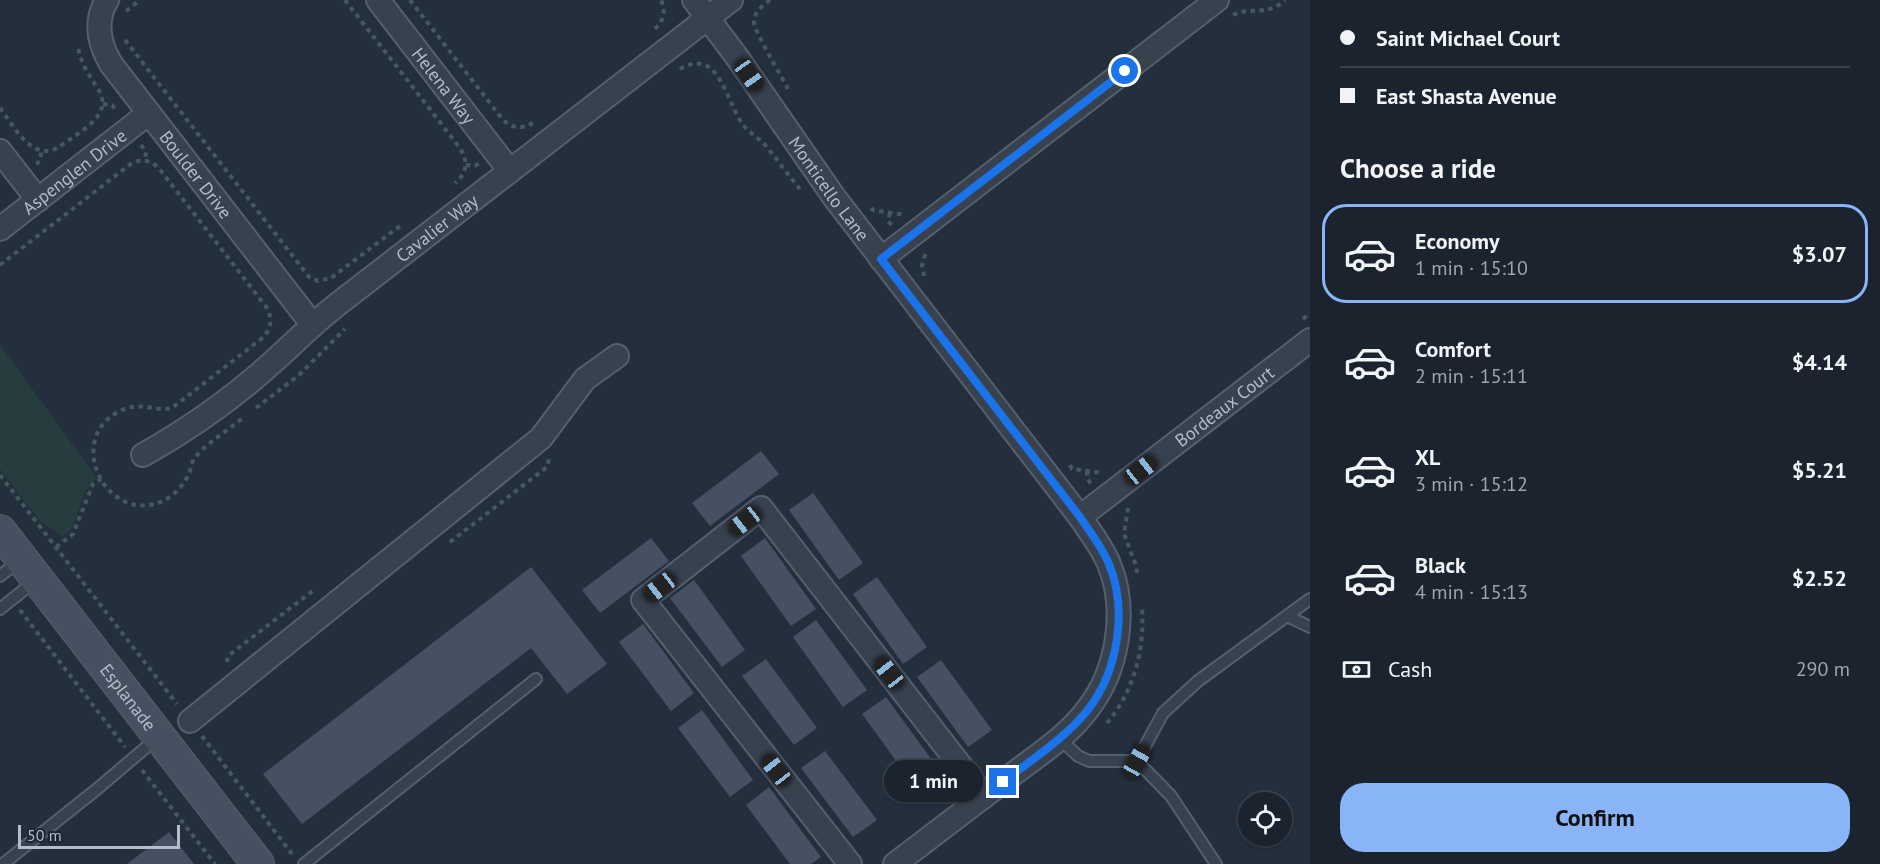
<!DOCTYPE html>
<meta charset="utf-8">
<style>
:root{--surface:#1b232e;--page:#282f3a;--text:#f1f3f6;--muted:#a0a4aa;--line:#39404a;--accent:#8ab4f8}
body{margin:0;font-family:"PT Sans",sans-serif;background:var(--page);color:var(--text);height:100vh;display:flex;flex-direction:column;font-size:22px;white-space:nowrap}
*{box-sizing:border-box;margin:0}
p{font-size:20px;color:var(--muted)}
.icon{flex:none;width:33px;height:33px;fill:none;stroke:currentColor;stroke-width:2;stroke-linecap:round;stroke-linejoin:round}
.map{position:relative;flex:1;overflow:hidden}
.side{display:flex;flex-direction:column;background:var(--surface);width:570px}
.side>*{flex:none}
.top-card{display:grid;align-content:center;height:132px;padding:0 30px;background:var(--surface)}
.tools{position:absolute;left:1238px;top:792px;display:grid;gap:12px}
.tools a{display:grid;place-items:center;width:54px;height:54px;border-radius:50%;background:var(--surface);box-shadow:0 2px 4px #0004,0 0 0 2px var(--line);font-size:30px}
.scale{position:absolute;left:18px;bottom:15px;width:162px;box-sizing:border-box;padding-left:6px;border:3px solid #b4bcc9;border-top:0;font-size:16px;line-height:21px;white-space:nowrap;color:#b4bcc9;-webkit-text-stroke:4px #1d2633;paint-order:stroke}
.end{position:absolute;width:27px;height:27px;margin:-14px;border:8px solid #1a73e8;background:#fff;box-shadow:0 0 0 3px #fff}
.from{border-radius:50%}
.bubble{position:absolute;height:42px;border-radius:21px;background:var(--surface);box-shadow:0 2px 4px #0004,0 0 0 2px var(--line);font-size:20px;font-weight:600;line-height:42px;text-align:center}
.car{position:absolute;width:18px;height:36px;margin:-18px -9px;border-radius:8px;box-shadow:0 0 4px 2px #0007;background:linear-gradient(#222 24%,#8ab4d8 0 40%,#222 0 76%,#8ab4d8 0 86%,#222 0)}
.top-card b{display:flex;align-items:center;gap:21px;height:57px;font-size:22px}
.top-card b+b{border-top:2px solid var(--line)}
.top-card i{width:15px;height:15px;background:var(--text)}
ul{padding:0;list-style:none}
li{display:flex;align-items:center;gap:18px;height:99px;margin:0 12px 9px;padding:0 18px;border:3px solid transparent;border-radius:24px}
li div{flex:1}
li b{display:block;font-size:22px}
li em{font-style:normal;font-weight:600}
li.on{border-color:var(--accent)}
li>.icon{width:54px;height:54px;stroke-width:1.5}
h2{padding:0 30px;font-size:27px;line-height:72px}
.pay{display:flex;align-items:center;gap:15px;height:66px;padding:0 30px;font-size:22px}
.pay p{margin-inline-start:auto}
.cta{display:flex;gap:12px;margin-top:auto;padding:12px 30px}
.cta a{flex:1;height:69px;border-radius:24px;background:var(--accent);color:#111;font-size:24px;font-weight:600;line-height:69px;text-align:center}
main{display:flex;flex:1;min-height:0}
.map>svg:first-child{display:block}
.green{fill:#263c3f}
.building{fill:#455162}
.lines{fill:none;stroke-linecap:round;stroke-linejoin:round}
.service-casing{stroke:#565f6c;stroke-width:14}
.minor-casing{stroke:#565f6c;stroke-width:26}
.secondary-casing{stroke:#565f6c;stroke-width:34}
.path{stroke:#44595c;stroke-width:4;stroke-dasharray:4.5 4.5;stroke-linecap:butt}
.service{stroke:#38414e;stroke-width:10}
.minor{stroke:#38414e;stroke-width:22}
.secondary{stroke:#465061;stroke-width:32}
.route{stroke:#1a73e8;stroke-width:8}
.labels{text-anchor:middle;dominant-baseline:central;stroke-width:5;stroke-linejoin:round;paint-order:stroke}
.street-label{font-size:18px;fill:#b4bcc9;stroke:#1d2633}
</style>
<main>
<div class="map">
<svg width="1310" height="864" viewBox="0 0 1310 864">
<rect width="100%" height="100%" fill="#242f3e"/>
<!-- green -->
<path class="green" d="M0,345L97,478C76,494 82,524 63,537L41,522L0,469Z"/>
<!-- building -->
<path class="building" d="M761,451L779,474L710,526L692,503Z
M813,493L863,563L839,580L789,510Z
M651,538L669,561L600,613L582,590Z
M765,538L816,609L791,626L741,556Z
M531,567L607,664L567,694L531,648L302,824L263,774Z
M877,577L927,647L903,664L853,594Z
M694,580L745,650L722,667L670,598Z
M816,620L867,690L843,707L793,637Z
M643,624L694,693L671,711L619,642Z
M766,659L817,728L794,745L742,676Z
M941,660L992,730L968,747L917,677Z
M886,697L937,767L913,784L862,714Z
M702,710L753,780L730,797L678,728Z
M825,751L877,820L853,837L801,768Z
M769,787L821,857L811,864H790L746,805Z
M169,832L194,864H127Z"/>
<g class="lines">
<!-- service casing -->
<g class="service-casing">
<path id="service" d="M0,576L19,561
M0,609L35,581
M1287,616L1310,627
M1059,738L1078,756L1089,761H1137L1171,796L1216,864
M1137,761L1163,713L1198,681L1310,599
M3,864L97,789L157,738
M304,864L536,679"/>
</g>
<!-- minor casing -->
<g class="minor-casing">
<g id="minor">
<path id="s1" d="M107,0C94,22 99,44 111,64L312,324"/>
<path id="s2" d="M378,0L510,171"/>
<path id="s3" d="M694,0L737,57L834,197L1080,517C1090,532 1102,547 1109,564C1128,610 1118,671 1087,710C1066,738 1035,757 1008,778C970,807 933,835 895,864"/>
<path d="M0,151L38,200"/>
<path id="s4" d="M0,229L149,113"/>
<path d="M881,259L1217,0"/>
<path id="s5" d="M143,455C189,429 236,396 275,360C296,341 316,321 338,304L731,0"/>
<path id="s6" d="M1080,517L1310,340"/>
<path d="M190,721L541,438L585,379L617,356"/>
<path d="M850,864L643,600L761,508L984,796"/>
</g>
</g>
<!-- secondary casing -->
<g class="secondary-casing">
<g id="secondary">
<path id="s7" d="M0,531L258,864"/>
</g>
</g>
<!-- path -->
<path class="path" d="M345,0L460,148C468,162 468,172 455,183
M410,0L503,120C513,129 522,129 533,123
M770,0C762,6 754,12 754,22C754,31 782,77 788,89
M126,11L140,0
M1233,15C1252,6 1267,17 1285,0
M655,29C664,20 666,11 661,0
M125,40L309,277L318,281L331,278L400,226
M680,69C688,64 698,61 707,66C723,75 731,107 741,122C747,132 757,136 765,145C777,159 788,175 800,189
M103,104L112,105L117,112
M0,108C14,126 32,163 59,147C76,134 116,115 98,89C89,75 81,64 78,47
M141,145L146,152L145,161
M36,164L40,161L41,152
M466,165L475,166L479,163
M871,208L873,210L904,215
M890,213L888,221L892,226
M0,265L132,163C144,158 153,161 161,171L267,308C273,320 271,331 261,339L172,408C153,412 139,400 118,412C64,441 108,526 163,501C175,495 185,484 190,471C192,465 192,459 197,455C210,441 228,430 243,418
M924,276L922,265L926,252
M1303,319L1310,313
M256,408L299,375L345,329
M1070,465L1072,469L1102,473
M1087,471V478L1091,484
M0,475L177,704
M1128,508L1124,534L1135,563L1138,576
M450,542L547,467L549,459
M56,547L73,534L93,484L101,479
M20,610L125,747
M227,662L228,656L315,589
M1107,723C1134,691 1145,649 1142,607
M202,736L292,854
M142,770L215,864"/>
<!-- service -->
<use href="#service" class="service"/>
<!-- minor -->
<use href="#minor" class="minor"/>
<!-- secondary -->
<use href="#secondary" class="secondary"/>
</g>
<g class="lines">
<!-- route -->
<path class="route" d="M1003,782C1031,760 1064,739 1087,711C1118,672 1128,610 1109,564C1102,547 1090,532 1080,517L881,259L1125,71"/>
</g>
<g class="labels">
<!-- street labels -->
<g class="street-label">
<text stroke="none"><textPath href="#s2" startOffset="108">Helena Way</textPath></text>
<text stroke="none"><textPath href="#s4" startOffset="94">Aspenglen Drive</textPath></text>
<text stroke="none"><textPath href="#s1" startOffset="207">Boulder Drive</textPath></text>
<text stroke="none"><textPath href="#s3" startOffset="232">Monticello Lane</textPath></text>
<text stroke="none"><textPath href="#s5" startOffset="372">Cavalier Way</textPath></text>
<text stroke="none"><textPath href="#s6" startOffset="182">Bordeaux Court</textPath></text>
<text stroke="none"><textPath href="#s7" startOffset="210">Esplanade</textPath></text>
</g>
</g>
</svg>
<div class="tools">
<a><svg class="icon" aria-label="locate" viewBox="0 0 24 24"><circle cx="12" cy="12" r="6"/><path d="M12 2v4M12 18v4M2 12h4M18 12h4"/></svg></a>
</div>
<div class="scale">50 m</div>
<i class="end from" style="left:1125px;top:71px"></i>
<i class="end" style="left:1003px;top:782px"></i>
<div class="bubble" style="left:884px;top:760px;width:99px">1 min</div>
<i class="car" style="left:749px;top:75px;rotate:145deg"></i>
<i class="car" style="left:1141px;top:470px;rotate:52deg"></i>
<i class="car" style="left:745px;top:521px;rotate:232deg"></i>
<i class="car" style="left:660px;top:587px;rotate:232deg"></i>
<i class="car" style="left:889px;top:673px;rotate:322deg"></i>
<i class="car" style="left:1137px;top:761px;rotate:29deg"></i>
<i class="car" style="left:776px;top:770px;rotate:322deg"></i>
</div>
<section class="side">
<div class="top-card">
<b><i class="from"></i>Saint Michael Court</b>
<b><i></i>East Shasta Avenue</b>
</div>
<h2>Choose a ride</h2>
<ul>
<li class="on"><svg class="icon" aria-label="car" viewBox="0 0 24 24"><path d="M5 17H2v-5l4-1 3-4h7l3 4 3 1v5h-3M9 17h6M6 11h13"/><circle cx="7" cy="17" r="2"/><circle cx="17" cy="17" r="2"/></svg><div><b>Economy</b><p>1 min · 15:10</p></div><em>$3.07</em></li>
<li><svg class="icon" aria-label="car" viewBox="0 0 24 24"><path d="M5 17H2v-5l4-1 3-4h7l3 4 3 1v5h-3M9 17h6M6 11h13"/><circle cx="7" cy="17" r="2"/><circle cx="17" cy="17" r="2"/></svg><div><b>Comfort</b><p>2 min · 15:11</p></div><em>$4.14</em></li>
<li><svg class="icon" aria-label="car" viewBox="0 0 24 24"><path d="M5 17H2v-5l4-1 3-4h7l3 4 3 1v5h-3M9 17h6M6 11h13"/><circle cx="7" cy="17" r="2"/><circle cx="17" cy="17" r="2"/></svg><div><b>XL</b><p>3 min · 15:12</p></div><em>$5.21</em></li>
<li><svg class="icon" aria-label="car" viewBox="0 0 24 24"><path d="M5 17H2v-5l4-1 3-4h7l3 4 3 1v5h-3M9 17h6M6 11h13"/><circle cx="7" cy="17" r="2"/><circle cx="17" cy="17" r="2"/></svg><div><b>Black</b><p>4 min · 15:13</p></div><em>$2.52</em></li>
</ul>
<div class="pay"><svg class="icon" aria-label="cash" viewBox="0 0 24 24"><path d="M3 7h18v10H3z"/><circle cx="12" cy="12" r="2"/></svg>Cash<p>290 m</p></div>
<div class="cta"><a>Confirm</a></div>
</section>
</main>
